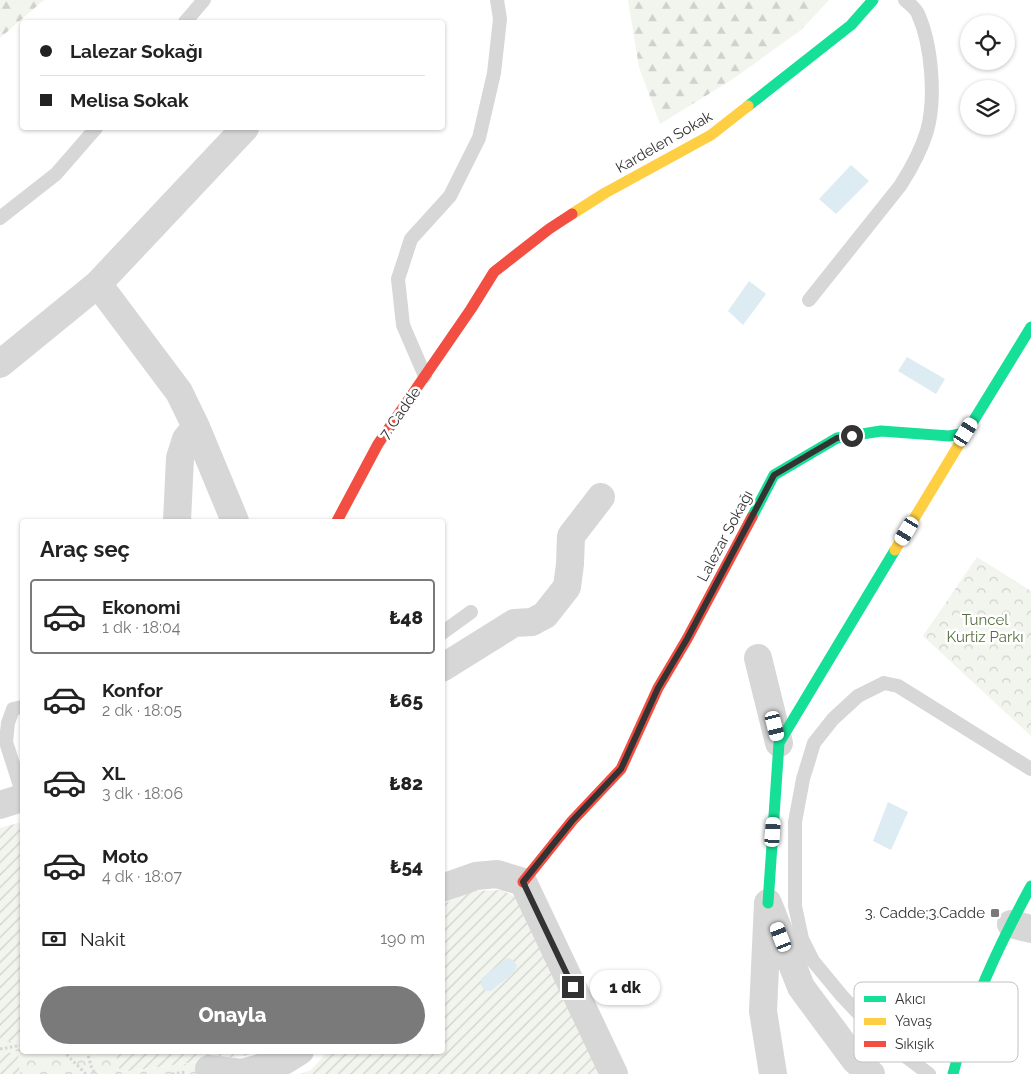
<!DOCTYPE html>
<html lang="tr">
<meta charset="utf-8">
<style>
:root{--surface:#fff;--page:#f2f2f2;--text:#222;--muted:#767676;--line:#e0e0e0;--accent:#7a7a7a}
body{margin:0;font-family:Raleway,sans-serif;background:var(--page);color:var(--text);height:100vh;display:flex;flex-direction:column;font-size:19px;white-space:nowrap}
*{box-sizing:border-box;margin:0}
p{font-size:16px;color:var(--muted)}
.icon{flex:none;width:28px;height:28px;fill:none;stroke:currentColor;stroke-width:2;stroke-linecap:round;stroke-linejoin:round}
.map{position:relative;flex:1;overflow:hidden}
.panel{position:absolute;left:20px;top:519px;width:425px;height:535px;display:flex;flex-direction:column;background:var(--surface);border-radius:5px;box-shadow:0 1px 4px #0004}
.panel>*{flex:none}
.top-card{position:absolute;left:20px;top:20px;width:425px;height:110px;border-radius:5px;box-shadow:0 1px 4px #0004;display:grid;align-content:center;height:110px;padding:0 20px;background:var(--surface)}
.tools{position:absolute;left:960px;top:15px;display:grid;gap:10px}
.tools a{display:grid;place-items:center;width:55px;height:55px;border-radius:50%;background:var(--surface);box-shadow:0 1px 4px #0004;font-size:25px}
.end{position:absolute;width:22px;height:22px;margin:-11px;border:6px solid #333;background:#fff;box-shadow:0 0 0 2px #fff}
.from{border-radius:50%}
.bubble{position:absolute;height:35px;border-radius:18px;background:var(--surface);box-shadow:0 1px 4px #0004;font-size:16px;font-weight:800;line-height:35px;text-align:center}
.car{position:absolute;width:15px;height:30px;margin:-15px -8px;border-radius:6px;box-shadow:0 0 4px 1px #0007;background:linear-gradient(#fff 24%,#345 0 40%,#fff 0 76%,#345 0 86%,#fff 0)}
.top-card b{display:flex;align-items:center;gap:18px;height:48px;font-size:19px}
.top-card b+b{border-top:1px solid var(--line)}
.top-card i{width:12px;height:12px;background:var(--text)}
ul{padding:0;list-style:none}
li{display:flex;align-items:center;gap:15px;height:75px;margin:0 10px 8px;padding:0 10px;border:2px solid transparent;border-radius:5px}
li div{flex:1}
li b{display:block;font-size:19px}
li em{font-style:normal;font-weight:800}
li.on{border-color:var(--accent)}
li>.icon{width:45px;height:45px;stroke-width:1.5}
h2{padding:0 20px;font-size:22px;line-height:60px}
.pay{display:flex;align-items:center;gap:12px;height:55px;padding:0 20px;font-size:19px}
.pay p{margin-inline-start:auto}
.button{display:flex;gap:10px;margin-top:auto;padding:10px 20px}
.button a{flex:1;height:58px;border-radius:30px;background:var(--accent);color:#fff;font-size:20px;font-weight:800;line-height:58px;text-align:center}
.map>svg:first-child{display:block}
.forest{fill:url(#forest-firs)}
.park{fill:url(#park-crowns)}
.garden{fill:url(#garden-furrows)}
.water{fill:#ddebf3}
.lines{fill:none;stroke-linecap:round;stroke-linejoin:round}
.path{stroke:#d6d6d6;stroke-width:3;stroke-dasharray:2.5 2.5;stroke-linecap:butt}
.lane{stroke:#d7d7d7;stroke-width:14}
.street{stroke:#d7d7d7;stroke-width:28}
.fast{stroke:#16e098;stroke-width:11}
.slow{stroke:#ffcf43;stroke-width:11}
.jam{stroke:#f24e42;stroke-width:11}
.route{stroke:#333;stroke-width:6}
.poi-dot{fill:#7a7a7a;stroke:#fff;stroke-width:2}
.labels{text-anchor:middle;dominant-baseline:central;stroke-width:5;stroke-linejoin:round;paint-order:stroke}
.street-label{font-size:15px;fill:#333;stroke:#fff}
.park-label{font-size:15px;fill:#56703f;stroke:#fff}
.poi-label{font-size:15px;fill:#333;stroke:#fff;text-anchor:end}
.key{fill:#fff;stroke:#c2c2c2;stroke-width:1}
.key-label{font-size:14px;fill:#333}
</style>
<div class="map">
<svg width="1031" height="1074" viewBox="0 0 1031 1074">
<defs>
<pattern id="forest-firs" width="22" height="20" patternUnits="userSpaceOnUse" patternTransform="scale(1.25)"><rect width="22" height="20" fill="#f1f5ed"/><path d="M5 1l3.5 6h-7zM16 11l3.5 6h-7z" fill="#cfd2cc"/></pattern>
<pattern id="park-crowns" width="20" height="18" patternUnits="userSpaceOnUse" patternTransform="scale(1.25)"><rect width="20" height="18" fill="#f1f5ed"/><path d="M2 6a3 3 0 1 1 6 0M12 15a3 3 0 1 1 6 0" fill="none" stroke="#cfd2cc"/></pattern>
<pattern id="garden-furrows" width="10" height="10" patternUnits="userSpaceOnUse" patternTransform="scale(1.25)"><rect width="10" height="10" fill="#f1f5ed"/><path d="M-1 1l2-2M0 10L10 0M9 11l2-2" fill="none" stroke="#cfd2cc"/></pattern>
</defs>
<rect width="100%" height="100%" fill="#fff"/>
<!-- forest -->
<path class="forest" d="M0,0H44L0,38Z
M628,0H829L801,30L733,79L660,124L639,67Z"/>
<!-- park -->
<path class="park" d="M977,557L1031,591V736L923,636Z
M22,1036V1051H115L120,1072L207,1061L210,1074H20L18,1051L0,1055V1043L15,1040Z"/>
<!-- garden -->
<path class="garden" d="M22,822V1036L15,1040L0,1043V828Z
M502,890L523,901L600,1074H300L311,1070L328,1051H442L443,904L473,891Z
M18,1051L20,1074H0V1055Z
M115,1051H260L249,1055L120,1072Z"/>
<!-- water -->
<path class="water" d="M851,165L869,181L836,214L819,199Z
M749,281L766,294L743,325L728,311Z
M907,357L945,379L936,394L898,371Z
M888,802L908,812L891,850L873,841Z
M507,958L513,960L517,966C512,978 499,982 491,991H485L481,985V979Z"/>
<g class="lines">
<!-- path -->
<path class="path" d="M0,1049L22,1045
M63,1051L86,1074
M87,1051L91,1066L95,1074
M172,1074L186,1072"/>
<!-- lane -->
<path class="lane" d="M185,22L204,0
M0,218L56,174L96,128
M809,300L900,186C911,169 921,151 927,131C936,99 932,45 918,14C916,9 910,4 905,0
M425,376L403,325L398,279L411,239L450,196L479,138L494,73L500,19L497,0
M442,633L471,612
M22,707L13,709L8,723L6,742L22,792
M929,1074L897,1050L879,1035L842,996L813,961L802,939L795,906V822L803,779L814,743L833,719L858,696L884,683L898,686L1031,769"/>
<!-- street -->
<path class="street" d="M98,284L179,392L196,427L235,521
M0,364L98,284L245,128
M177,521L180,458L186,439L196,427
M758,658L779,743
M442,668L514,623L532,622L545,615L567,587L570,564L571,536L601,497
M0,805L22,798
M442,888L476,876L497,874L523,882L614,1074
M1011,924L1031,929
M209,1069L242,1073L284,1061L300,1051
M773,1074L763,1011L768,903L801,987L855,1060L871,1074"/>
<!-- fast -->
<path class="fast" d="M748,106L851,25L873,0
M752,517L774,475L837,438L881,431L949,436L966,433L1031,327
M768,903L779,743L895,550
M953,1074C970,1006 998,947 1031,886"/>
<!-- slow -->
<path class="slow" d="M572,214L605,193L711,135L748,106
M895,550L966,433"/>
<!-- jam -->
<path class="jam" d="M337,521L378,444L471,309L494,272L549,229L572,214
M523,882L572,821L621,769L658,688L687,639L752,517"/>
</g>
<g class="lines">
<!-- route -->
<path class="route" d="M573,987L523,882L572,821L621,769L658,688L687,639L774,475L837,438L852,436"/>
</g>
<!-- markers -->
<rect class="poi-dot" x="990" y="908" width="10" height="10" rx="2.5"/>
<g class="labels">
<!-- street labels -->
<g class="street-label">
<text transform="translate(664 142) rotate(-30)">Kardelen Sokak</text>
<text transform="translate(400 413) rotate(-55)">7. Cadde</text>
<text transform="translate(725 536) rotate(-62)">Lalezar Sokağı</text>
</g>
<!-- park labels -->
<g class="park-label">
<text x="985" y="620">Tuncel<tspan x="985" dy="17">Kurtiz Parkı</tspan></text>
</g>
<!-- poi labels -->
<g class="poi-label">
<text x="985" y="913">3. Cadde;3.Cadde</text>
</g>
</g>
<!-- legend -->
<rect x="854" y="982" width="164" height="80" rx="8" class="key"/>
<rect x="864" y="996" width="22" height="6" fill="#16e098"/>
<rect x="864" y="1018" width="22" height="7" fill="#ffcf43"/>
<rect x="864" y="1041" width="22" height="6" fill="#f24e42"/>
<g class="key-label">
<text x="895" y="1004">Akıcı</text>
<text x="895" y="1026">Yavaş</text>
<text x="895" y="1049">Sıkışık</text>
</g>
</svg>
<div class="tools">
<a><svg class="icon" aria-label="locate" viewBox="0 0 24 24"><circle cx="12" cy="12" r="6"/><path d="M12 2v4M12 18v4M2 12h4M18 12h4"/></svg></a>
<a><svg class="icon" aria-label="layers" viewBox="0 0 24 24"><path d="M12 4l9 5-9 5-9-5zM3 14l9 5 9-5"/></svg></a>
</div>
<i class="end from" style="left:852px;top:436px"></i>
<i class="end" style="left:573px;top:987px"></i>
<div class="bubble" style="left:590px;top:970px;width:70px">1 dk</div>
<i class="car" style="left:966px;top:432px;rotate:32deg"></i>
<i class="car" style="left:907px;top:531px;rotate:211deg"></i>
<i class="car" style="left:775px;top:726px;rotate:166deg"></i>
<i class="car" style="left:773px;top:832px;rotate:4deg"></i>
<i class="car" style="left:781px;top:937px;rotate:339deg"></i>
<div class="top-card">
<b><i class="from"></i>Lalezar Sokağı</b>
<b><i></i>Melisa Sokak</b>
</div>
<section class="panel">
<h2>Araç seç</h2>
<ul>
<li class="on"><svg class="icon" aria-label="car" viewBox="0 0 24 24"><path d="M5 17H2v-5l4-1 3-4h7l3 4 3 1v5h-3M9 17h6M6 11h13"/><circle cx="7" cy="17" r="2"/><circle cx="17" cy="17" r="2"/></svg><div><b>Ekonomi</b><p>1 dk · 18:04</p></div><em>₺48</em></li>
<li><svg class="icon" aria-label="car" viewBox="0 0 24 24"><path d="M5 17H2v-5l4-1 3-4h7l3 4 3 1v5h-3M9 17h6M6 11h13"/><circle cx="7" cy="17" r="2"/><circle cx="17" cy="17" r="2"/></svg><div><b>Konfor</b><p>2 dk · 18:05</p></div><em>₺65</em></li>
<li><svg class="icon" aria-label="car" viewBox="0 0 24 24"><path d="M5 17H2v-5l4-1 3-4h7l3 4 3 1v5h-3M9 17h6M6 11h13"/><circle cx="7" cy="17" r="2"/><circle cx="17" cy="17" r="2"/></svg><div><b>XL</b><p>3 dk · 18:06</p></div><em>₺82</em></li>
<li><svg class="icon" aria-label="car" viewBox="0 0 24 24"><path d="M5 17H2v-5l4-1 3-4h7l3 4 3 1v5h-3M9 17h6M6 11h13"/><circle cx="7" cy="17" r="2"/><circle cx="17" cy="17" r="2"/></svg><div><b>Moto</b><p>4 dk · 18:07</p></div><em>₺54</em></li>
</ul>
<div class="pay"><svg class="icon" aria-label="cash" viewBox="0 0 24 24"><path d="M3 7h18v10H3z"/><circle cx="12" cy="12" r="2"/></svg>Nakit<p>190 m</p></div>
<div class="button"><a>Onayla</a></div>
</section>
</div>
